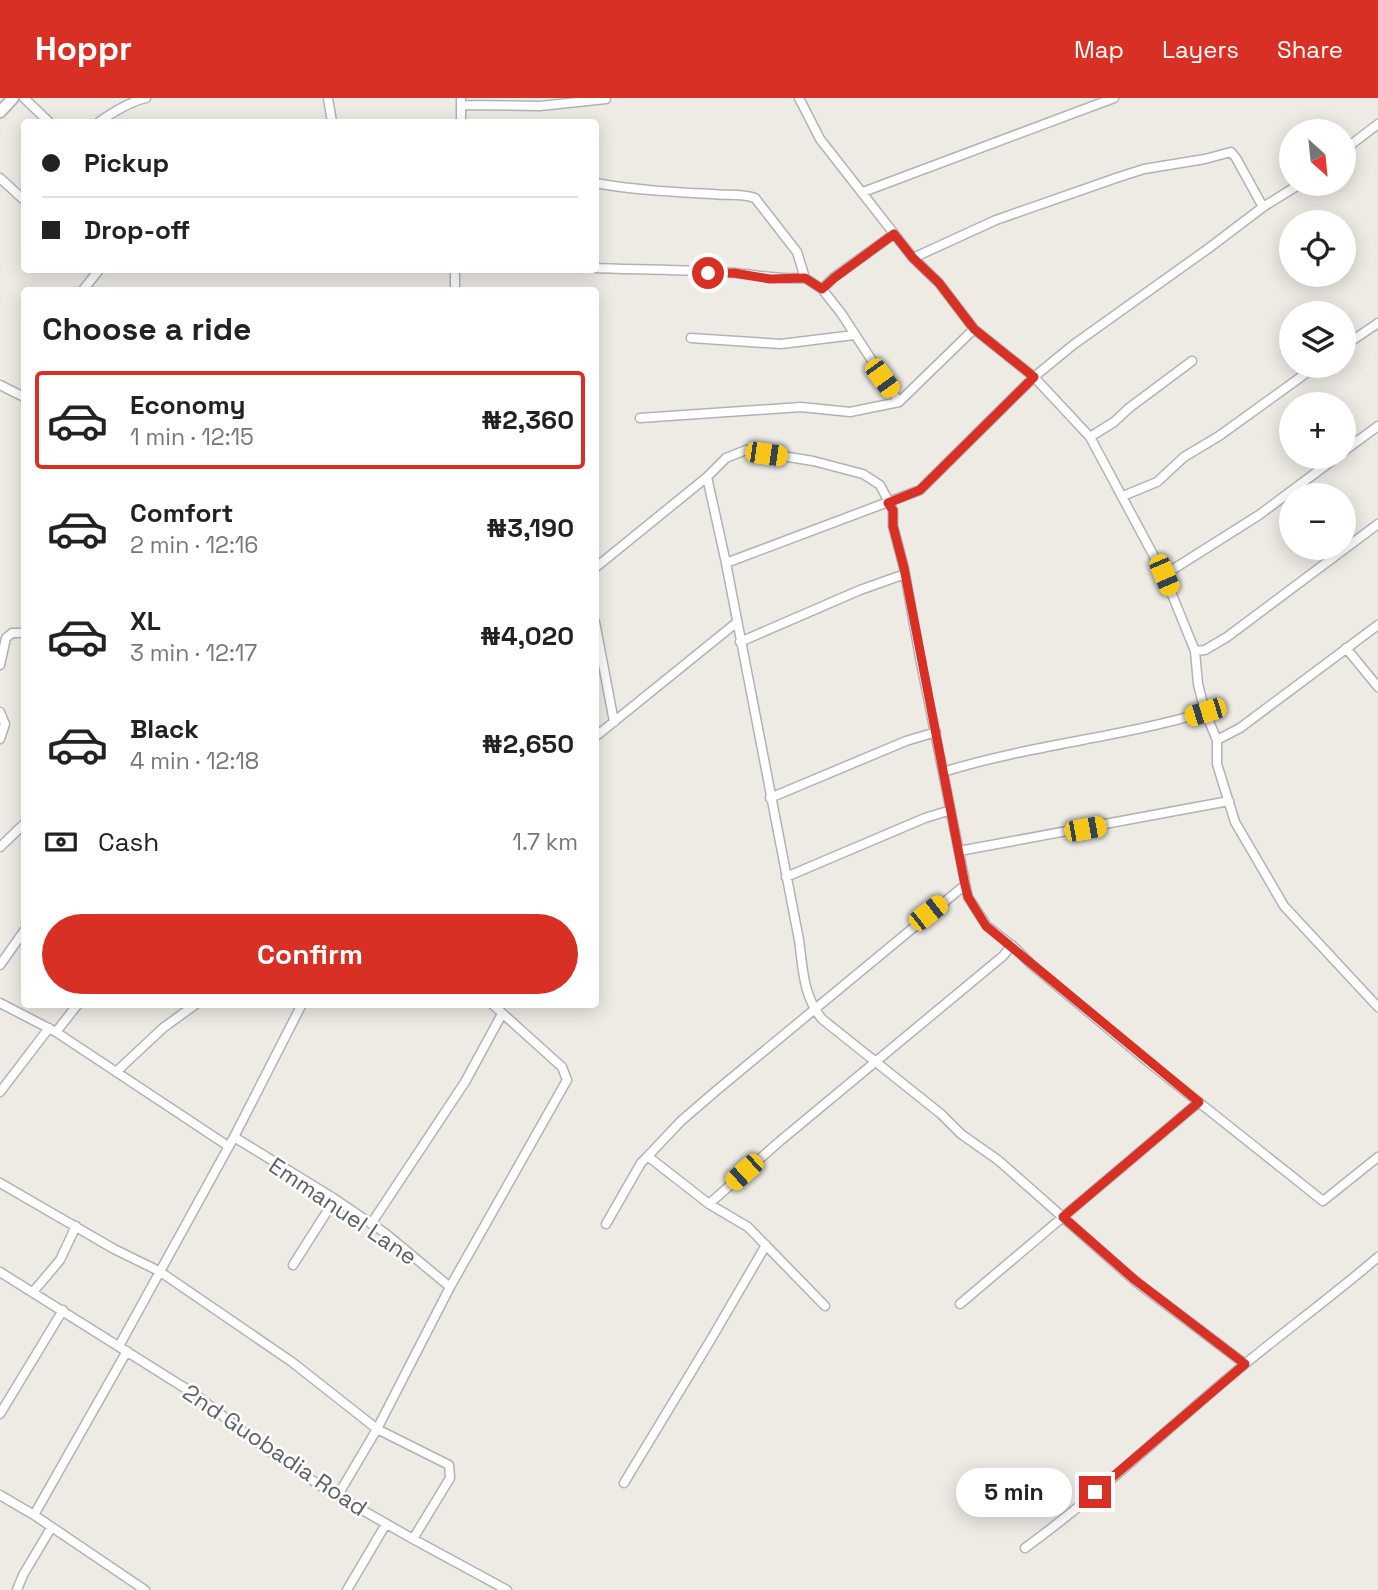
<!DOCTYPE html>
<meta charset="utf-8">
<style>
:root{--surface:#fff;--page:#f2f2f2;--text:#222;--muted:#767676;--line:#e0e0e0;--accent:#d93025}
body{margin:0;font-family:"Space Grotesk",sans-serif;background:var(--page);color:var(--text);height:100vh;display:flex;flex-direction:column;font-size:26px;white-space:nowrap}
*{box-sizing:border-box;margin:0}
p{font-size:23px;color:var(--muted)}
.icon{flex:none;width:38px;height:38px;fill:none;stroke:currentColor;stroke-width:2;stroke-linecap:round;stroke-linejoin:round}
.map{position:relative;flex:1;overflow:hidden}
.panel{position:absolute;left:21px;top:189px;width:578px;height:721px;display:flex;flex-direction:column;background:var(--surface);border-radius:7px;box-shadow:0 4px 18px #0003}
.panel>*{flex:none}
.top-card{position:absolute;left:21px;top:21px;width:578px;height:154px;border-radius:7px;box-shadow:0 4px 18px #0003;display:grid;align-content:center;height:154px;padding:0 21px;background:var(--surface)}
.needle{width:46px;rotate:153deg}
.tools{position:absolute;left:1279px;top:21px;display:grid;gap:14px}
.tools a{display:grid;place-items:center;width:77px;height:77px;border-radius:50%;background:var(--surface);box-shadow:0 4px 18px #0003;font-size:35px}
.end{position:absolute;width:32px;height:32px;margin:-16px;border:9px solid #d93025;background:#fff;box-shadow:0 0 0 4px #fff}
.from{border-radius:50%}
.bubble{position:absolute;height:49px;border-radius:24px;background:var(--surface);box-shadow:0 4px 18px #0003;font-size:23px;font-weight:700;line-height:49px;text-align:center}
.car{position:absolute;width:21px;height:42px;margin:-21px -10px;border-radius:9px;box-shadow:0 0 5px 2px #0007;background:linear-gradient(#f5c518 24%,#345 0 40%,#f5c518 0 76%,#345 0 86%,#f5c518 0)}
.top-card b{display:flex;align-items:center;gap:24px;height:66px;font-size:26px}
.top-card b+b{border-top:2px solid var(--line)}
.top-card i{width:18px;height:18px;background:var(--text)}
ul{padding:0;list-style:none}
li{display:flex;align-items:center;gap:21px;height:98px;margin:0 14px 10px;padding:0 7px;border:4px solid transparent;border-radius:7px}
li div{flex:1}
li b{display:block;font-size:26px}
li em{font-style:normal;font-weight:700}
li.selected{border-color:var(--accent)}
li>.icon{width:63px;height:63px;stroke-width:1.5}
h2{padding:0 21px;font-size:32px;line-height:84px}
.pay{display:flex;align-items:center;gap:18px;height:77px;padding:0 21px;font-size:26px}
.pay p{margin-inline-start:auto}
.cta{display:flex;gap:14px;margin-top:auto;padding:14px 21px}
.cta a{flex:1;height:80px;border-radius:42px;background:var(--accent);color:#fff;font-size:28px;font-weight:700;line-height:80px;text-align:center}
header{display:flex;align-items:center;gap:42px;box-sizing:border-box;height:98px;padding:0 35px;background:var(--accent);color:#fff}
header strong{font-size:33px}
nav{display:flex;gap:38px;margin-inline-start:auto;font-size:24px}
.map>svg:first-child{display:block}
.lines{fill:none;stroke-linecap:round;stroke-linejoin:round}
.street-casing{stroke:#b0b3b6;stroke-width:11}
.secondary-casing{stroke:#b2b5b9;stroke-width:14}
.street{stroke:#fff;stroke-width:8}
.secondary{stroke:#fff;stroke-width:10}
.route{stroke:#d93025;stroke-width:9}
.labels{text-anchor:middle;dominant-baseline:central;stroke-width:5;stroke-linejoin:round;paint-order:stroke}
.street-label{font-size:23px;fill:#5d6164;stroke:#fff}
</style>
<header>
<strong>Hoppr</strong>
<nav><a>Map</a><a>Layers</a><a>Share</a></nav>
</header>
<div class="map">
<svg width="1378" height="1492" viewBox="0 0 1378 1492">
<rect width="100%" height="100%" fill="#eeebe5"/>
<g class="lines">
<!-- street casing -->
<g class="street-casing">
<path id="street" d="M24,0L49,24
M328,0L332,24
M799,0L820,41L913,160L939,185L974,231L1034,279L1090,339L1164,477L1195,553L1198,586L1205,614L1217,642V666L1235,724L1284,808L1378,909
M461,7L540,8L606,1
M99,24C113,14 129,4 146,0
M461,24V0
M1344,52L1378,26
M0,80L24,102
M595,85C634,92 673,94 712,96C727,98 741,95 755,100L797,154L805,180L822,191L841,215L899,304
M863,94L1114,0
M913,160L996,122L1119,79L1144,71L1205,61L1231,54L1236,60L1263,109
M595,170C642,172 689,171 735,175C759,177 781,182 805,180
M822,191L833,180L894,136
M83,192L99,172
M455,192V172
M691,240L781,246L854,237
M1344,248L1378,225
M0,287L24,299
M640,320L801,309L850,314L899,304L974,231
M1090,339L1114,324L1129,310L1192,263
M1344,353L1378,328
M707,379L726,360L746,352L813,363L863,376L880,387L893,412V428L904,470L920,560L968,799L987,828L1015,850L1031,866L1147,963L1323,1103L1378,1059
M1123,398L1157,384L1184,359L1219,338L1316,268
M726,465L799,842C803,871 803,898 822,921L941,1016L961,1036L998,1062L1135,1183L1245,1266
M595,470L707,379L726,465L920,392L1034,279L1073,247L1209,150L1263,109L1300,86
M1164,477L1259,417L1337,359
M595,524L614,624
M740,544L860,492L905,476
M1346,550L1378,589
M1195,553L1205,552L1227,539L1378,426
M0,567L6,540L12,535H24
M0,614L5,626L0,641
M595,639L736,525
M1217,642L1240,630L1378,527
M943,674C1029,647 1119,640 1205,614
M770,700L906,643L936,634
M0,749L24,726
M959,753L1229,703
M786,779L925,720L951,712
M0,867L24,833
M0,905L56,934L228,1048
M56,934L78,906
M116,974L163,930L196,906
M0,994L49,930
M234,1039L335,1101L385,1135L450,1189
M646,1060L681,1023L717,992L965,787
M0,1085L114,1151L159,1173L292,1264L377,1331L449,1367L450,1380L413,1441
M709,1106L780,1043L1003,858L1012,847
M371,1126L465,984L502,916
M606,1126L641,1065L646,1060H650L709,1106L748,1129L825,1208
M293,1167L335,1101
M0,1174L196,1297L254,1342L322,1389L413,1441L507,1492
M33,1194L60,1162L76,1128
M960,1206L1199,1004
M119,1248L234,1039L302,906
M0,1316L63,1212
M624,1385L710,1243L766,1147
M0,1397L34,1417L145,1492
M338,1397L377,1331L450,1189L567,982L562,969L492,906
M34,1417L127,1253
M1025,1450C1094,1400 1156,1341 1221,1286C1272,1242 1327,1203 1378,1159
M17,1492L23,1477L51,1430
M347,1492L386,1426"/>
</g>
<!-- secondary casing -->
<g class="secondary-casing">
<path id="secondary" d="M0,14L13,0"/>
</g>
<!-- street -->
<use href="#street" class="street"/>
<!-- secondary -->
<use href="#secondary" class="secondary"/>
</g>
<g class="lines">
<!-- route -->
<path class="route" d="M708,175H734L770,181L805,180L822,191L834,180L894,136L913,160L939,185L974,231L1034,279L920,392L888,405L893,412V428L904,470L965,787L968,799L986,828L1199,1004L1063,1119L1135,1182L1245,1266L1095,1394"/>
</g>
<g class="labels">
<!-- street labels -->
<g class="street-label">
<text transform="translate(343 1113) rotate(34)">Emmanuel Lane</text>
<text transform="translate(275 1352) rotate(34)">2nd Guobadia Road</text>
</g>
</g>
</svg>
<div class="tools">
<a><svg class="needle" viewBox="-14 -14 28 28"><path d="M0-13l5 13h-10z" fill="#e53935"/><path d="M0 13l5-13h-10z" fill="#767676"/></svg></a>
<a><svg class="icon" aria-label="locate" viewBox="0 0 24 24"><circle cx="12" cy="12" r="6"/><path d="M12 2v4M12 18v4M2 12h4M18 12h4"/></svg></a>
<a><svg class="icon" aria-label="layers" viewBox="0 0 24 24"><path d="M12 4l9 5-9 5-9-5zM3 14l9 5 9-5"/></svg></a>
<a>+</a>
<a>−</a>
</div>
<i class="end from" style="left:708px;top:175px"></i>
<i class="end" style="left:1095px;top:1394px"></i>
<div class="bubble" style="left:956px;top:1370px;width:116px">5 min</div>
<i class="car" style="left:882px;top:280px;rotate:144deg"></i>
<i class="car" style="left:766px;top:356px;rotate:98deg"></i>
<i class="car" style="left:1164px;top:477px;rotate:157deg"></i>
<i class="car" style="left:1205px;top:614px;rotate:253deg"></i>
<i class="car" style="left:1085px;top:731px;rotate:80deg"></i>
<i class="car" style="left:928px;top:815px;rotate:52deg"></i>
<i class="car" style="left:744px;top:1074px;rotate:228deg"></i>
<div class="top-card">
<b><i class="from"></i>Pickup</b>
<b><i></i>Drop-off</b>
</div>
<section class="panel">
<h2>Choose a ride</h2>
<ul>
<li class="selected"><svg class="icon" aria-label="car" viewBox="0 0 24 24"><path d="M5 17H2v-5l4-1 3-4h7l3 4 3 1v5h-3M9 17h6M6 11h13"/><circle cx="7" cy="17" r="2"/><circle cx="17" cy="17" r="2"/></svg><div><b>Economy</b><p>1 min · 12:15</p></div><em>₦2,360</em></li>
<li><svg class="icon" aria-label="car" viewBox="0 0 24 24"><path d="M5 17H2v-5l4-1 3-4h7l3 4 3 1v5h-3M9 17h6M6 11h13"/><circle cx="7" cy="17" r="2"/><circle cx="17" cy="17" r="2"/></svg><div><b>Comfort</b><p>2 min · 12:16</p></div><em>₦3,190</em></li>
<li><svg class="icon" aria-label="car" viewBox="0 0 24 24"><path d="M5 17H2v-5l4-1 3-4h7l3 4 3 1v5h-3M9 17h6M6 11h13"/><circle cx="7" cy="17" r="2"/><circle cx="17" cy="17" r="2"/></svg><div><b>XL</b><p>3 min · 12:17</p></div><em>₦4,020</em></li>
<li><svg class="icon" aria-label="car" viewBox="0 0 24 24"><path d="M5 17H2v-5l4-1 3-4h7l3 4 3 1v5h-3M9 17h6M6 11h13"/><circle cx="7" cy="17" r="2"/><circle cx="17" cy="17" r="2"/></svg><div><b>Black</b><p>4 min · 12:18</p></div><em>₦2,650</em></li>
</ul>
<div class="pay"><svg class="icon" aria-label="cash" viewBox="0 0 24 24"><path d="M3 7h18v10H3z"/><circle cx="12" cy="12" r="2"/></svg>Cash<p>1.7 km</p></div>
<div class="cta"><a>Confirm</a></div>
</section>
</div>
